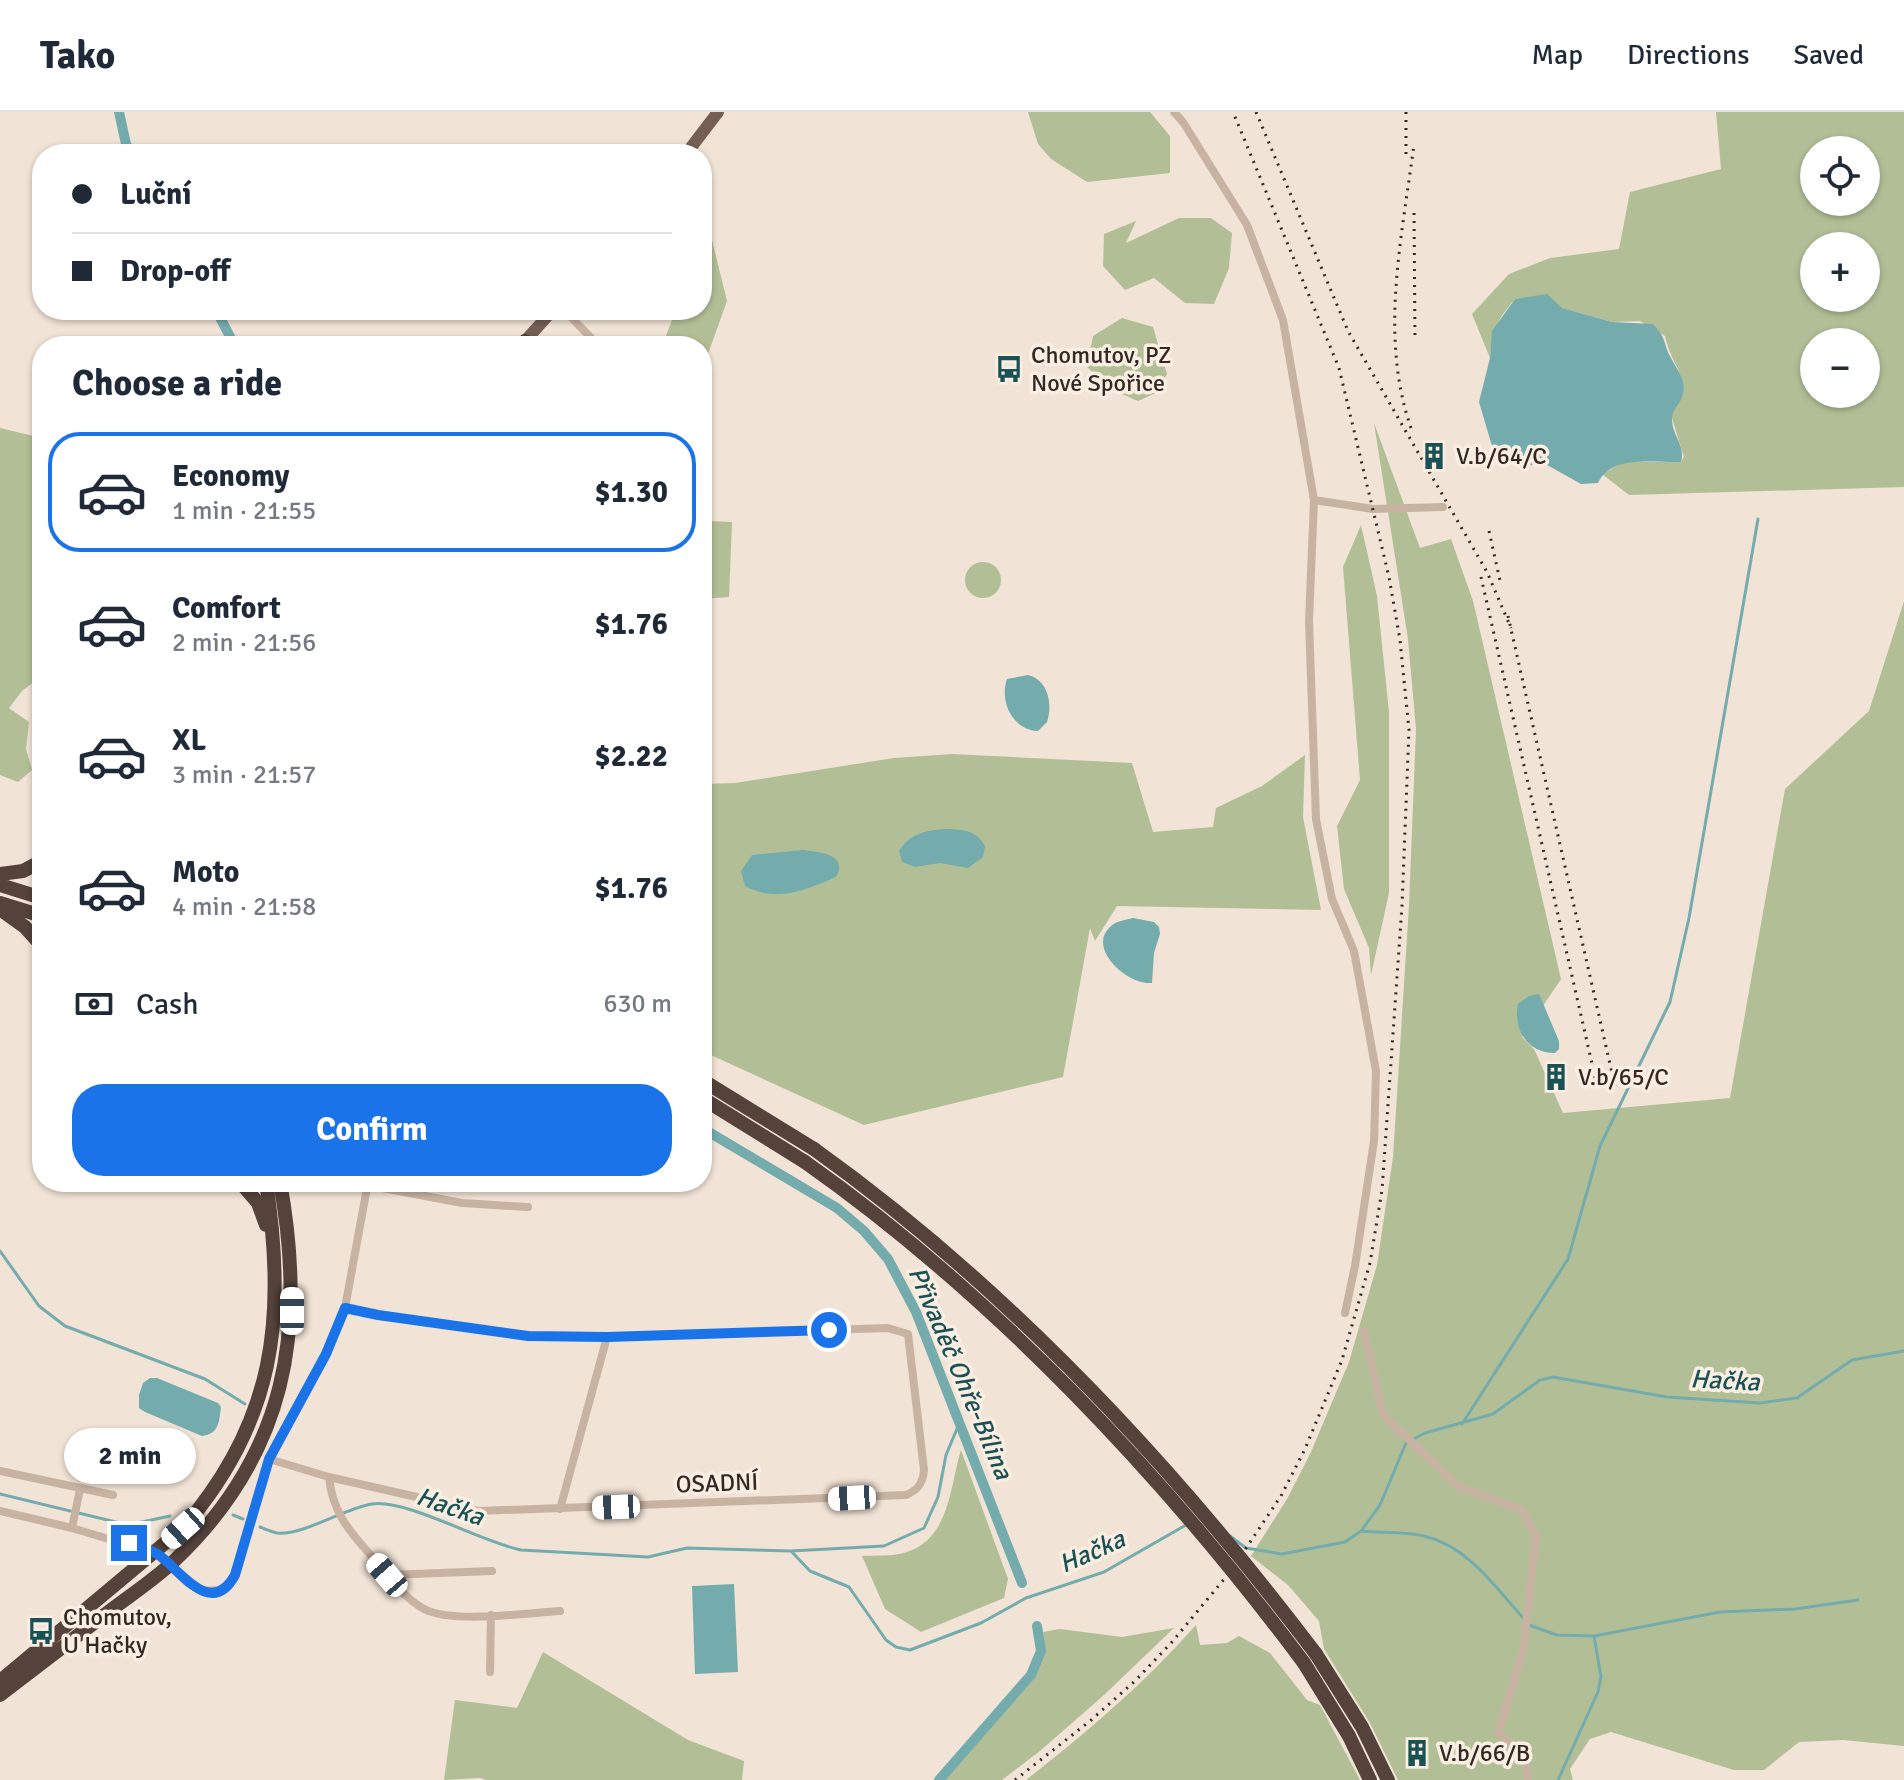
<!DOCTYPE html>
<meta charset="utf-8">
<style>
:root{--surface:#fff;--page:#f2f2f3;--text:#1f2937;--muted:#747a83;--line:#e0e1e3;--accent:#1a73e8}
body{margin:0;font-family:Signika,sans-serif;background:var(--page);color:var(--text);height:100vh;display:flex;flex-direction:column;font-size:30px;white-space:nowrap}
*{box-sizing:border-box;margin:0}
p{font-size:26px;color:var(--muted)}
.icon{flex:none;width:44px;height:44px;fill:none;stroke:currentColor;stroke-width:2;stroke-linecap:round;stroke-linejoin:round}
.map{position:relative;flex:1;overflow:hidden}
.panel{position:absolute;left:32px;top:224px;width:680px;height:856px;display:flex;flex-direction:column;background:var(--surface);border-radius:32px;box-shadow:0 2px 6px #0004}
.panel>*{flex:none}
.top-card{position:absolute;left:32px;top:32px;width:680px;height:176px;border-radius:32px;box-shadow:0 2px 6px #0004;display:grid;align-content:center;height:176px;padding:0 40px;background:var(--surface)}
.controls{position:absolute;left:1800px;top:24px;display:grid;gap:16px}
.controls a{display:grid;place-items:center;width:80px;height:80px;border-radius:50%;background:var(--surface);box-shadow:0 2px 6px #0004;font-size:40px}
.end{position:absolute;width:36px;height:36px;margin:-18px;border:10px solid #1a73e8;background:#fff;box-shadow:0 0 0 4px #fff}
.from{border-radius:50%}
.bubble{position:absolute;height:56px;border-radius:28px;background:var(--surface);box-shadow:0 2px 6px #0004;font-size:26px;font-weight:700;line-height:56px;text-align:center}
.car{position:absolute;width:24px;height:48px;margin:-24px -12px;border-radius:10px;box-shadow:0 0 6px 2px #0007;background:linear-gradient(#fff 24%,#345 0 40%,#fff 0 76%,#345 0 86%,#fff 0)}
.top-card b{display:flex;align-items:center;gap:28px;height:76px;font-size:30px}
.top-card b+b{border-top:2px solid var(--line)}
.top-card i{width:20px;height:20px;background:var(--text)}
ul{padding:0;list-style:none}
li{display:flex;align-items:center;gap:24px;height:120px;margin:0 16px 12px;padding:0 24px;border:4px solid transparent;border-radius:32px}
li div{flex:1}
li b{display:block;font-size:30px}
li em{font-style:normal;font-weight:700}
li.selected{border-color:var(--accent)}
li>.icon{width:72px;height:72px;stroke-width:1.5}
h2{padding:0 40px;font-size:36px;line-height:96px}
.pay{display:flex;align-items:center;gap:20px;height:88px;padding:0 40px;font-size:30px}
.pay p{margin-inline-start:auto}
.primary-button{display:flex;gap:16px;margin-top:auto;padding:16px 40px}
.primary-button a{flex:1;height:92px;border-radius:32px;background:var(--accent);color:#fff;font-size:32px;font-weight:700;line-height:92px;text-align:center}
header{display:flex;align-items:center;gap:48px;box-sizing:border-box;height:112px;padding:0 40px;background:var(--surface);border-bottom:2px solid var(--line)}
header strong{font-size:38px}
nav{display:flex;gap:44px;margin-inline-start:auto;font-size:28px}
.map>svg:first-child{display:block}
.green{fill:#b2bf96;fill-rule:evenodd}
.water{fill:#74acae}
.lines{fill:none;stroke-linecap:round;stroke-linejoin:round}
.stream{stroke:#74acae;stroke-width:3}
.canal{stroke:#74acae;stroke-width:10}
.street{stroke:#c8b3a2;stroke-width:8}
.primary{stroke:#755f55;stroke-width:12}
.highway{stroke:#54423b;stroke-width:14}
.rail{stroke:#332924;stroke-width:3;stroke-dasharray:2 6;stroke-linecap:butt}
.highway-bridge{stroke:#54423b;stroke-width:14}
.route{stroke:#1a73e8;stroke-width:10}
.labels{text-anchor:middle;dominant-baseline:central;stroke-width:7;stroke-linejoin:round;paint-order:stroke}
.poi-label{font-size:24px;fill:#332924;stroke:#f9eee1;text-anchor:start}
.street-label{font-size:24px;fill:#332924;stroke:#f9eee1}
.water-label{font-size:26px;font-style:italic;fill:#1a5154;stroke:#f9eee1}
</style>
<header>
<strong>Tako</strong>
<nav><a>Map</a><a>Directions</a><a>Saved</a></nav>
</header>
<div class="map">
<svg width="1904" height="1668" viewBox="0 0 1904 1668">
<rect width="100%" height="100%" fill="#f1e3d5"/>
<!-- green -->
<path class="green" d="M1028,0H1150L1170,24V61L1087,70L1051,47L1038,32Z
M1716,0H1904V375L1629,383L1602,362L1623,350H1681L1684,345L1671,303C1695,263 1674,263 1665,224L1640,209L1612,210L1561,196L1547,183L1515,187C1496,209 1493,217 1490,246L1472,202L1509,162L1550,146L1619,137L1630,80L1721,57ZM1814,38H1866V90H1814ZM1814,134H1866V186H1814ZM1814,230H1866V282H1814Z
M1179,106H1211L1232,121L1229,156L1214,192L1185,191L1154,166L1125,178L1103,154L1104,122L1136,109L1126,131Z
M711,124L727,189L708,242L702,294V234H662L676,198H702V142Z
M1122,206L1153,215L1167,262L1156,281L1138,289L1112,278L1087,255L1093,224Z
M1374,311L1420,436L1451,427L1473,489L1561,867L1522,925L1534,937L1563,1001L1730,986L1785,677L1869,599L1904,489V1634L1843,1628L1799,1630L1764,1658H1734L1611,1620L1590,1627L1570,1657L1573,1668H1398L1370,1611L1324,1537L1319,1509L1288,1473L1251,1444L1287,1387L1311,1340L1349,1250L1377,1153L1393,1045L1409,794L1416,617L1408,527Z
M0,316L42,326V564L22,579L9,596L29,610L26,637L32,658L18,670L0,663Z
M702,397L710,409L732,410L729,485L702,487Z
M1361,413L1377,484L1389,600V781L1371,863L1369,836L1344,777L1337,714L1360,668L1343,455Z
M965 468a18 18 0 1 1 36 0a18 18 0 1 1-36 0Z
M952,642L1132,651L1153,720L1213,715L1216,696L1262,674L1305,643L1303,705L1321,798L1117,794L1095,829L1090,816L1063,965L864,1013L702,939V672L735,671L894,646Z
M961,1338L1008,1467L1004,1486L921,1520L885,1497L862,1444C875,1443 894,1445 907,1440C950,1426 950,1374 961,1338Z
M1196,1513L1200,1533L1227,1531L1239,1524L1270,1541L1307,1588L1320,1593L1360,1668H1026C1087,1620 1145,1571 1196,1513Z
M1174,1516L1104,1583L1040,1639L1002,1668H945L1034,1567L1045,1542L1043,1520L1060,1517L1122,1525Z
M543,1540L688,1628L744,1649L742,1668H487L480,1666L444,1668L455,1588L517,1596Z"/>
<!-- water -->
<path class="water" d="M1547,182L1562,196L1612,210L1653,212C1667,227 1662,228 1670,244C1677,259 1688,268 1682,285C1679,294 1671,298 1672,308C1672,323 1686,334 1681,350C1654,351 1611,342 1598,371L1581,372L1540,349L1523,357L1492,334L1479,290L1490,246L1492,219L1515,187Z
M1028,563C1048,568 1053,592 1047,610L1038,619C1013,618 999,590 1007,567Z
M944,717C961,717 977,718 985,734L983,745L968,756L940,751L915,755L902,750L899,739C910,721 925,719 944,717Z
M803,738C819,740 849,742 836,765C806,778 776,791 745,774L741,759L752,743Z
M1133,806L1154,810L1159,815L1160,822L1154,841L1152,871C1127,873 1088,837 1109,816C1115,809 1125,808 1133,806Z
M1539,882L1559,929V937L1555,941C1527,941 1513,917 1518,892L1529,884Z
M150,1266H157L218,1291L221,1295C219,1310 219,1322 202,1324L145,1300L139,1296V1283L143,1271Z
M734,1472L738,1560L695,1562L692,1474Z"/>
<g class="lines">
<!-- stream -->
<path class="stream" d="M0,1139L39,1194L65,1214L205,1267L245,1292
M1462,1312L1568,1147L1600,1034L1670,890L1689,806L1758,407
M0,1382L128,1413L170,1404
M233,1403L243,1407
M260,1415C265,1417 272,1420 277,1421C302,1424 345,1396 372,1392C407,1387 481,1430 521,1438L648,1445L687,1436L791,1439L810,1459L849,1475L886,1528L896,1535L910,1538L981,1511L1026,1486L1104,1460L1186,1413
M1361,1419C1381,1421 1404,1419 1424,1424C1468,1434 1496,1476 1524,1507
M1230,1424L1246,1436L1282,1442L1345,1430L1361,1419L1380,1393L1406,1331L1425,1321L1493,1302L1540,1268L1553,1265L1667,1285L1760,1291L1797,1286L1852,1248L1904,1239
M791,1439L884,1434L924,1416L938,1385L946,1343L959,1312
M1529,1513L1557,1523L1594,1524L1601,1565L1598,1580L1558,1668
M1594,1524L1720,1500L1795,1497L1858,1488"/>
<!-- canal -->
<path class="canal" d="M119,0L126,32L132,42
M216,198L235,234
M702,1016L837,1096L864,1119L888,1147L916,1200L1022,1471
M939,1668L1031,1563L1041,1539L1037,1514"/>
<!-- street -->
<path class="street" d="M1174,0L1183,10L1247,113L1283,208L1314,388L1309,509L1316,707L1332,787L1354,839L1376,959L1374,1029L1355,1154L1345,1201
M564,198L599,234
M1314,388L1373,397L1443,395
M367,1073L462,1091L528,1095
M1364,1219L1383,1303L1458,1374L1522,1398L1536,1424L1523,1539L1498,1621C1515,1633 1528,1646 1528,1668
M269,1347L329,1365L478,1399L906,1383C918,1378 923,1371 924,1358L908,1222L888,1216L607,1225L528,1224L378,1203L345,1196
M0,1359L113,1383
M329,1365C332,1397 347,1417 368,1440C384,1459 402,1485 424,1497C453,1512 526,1501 560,1499
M560,1397L607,1225
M0,1399L72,1416L155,1441L189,1472L202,1479L219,1478L229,1472L235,1463L269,1347L326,1242L345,1196L368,1070
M72,1416L80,1377
M387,1463L492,1459
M490,1560L491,1503"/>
<!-- primary -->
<path class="primary" d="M686,42L718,0
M525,229L553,198"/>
<!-- highway -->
<path class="highway" d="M521,234L525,229
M0,762L23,759L42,749
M0,773L42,786
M0,791L42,804
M0,797L25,815L42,834
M702,968L814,1037
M702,986L805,1050
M240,1070L258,1091L266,1113
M1316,1542L1362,1615L1388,1668
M1304,1551L1349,1624L1370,1668
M0,1569L183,1416C275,1310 287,1205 266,1070
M0,1583C37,1555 74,1526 111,1498C132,1482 155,1467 174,1449C287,1342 307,1218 280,1070"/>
<!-- rail -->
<path class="rail" d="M1256,0L1348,219L1487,460L1511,516
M1406,0V45
M1414,101L1415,229
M1411,316C1379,224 1402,126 1414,32
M1489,419L1501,473
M1481,465L1598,978
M1508,504L1615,974
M1015,1668L1090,1609L1135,1569L1172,1530L1230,1460L1281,1384L1305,1337L1342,1248L1370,1151L1382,1078L1402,794L1409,618L1400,528L1389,465L1339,256L1233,0"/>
<!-- highway-bridge -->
<path class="highway-bridge" d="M814,1037C1007,1175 1173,1353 1316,1542
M805,1050C995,1184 1165,1365 1304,1551"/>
</g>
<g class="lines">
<!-- route -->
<path class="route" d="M129,1431C139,1435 150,1437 159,1443C180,1458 211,1507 235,1463L269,1347L326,1242L345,1196L378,1203L528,1224L607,1225L829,1218"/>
</g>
<!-- icons -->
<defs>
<g id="bus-bare" transform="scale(2.16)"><path d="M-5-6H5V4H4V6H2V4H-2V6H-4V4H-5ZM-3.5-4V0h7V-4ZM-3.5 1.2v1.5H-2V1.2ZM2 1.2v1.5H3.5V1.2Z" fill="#1a5154" stroke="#f9eee1" stroke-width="2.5" paint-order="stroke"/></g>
<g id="building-bare" transform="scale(2.16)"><path d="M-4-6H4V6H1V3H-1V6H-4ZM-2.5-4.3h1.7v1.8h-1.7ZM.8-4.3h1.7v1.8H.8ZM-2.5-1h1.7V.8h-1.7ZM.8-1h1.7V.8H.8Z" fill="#1a5154" stroke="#f9eee1" stroke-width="2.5" paint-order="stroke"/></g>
</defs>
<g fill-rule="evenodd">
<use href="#bus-bare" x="1009" y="257"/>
<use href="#building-bare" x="1434" y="344"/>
<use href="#building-bare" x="1556" y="965"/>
<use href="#bus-bare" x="41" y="1519"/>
<use href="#building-bare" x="1417" y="1641"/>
</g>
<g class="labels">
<!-- poi labels -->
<g class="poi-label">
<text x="1031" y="243">Chomutov, PZ<tspan x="1031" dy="28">Nové Spořice</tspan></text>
<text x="1456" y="344">V.b/64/C</text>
<text x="1578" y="965">V.b/65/C</text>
<text x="63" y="1505">Chomutov,<tspan x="63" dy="28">U Hačky</tspan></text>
<text x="1439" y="1641">V.b/66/B</text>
</g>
<!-- street labels -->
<g class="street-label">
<text transform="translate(717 1371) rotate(-2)">OSADNÍ</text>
</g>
<!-- water labels -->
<g class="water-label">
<text transform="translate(960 1261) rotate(67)">Přivaděč Ohře-Bílina</text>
<text transform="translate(1725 1269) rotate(3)">Hačka</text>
<text transform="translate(450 1395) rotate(19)">Hačka</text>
<text transform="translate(1092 1440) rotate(-24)">Hačka</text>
</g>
</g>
</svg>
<div class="controls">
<a><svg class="icon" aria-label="locate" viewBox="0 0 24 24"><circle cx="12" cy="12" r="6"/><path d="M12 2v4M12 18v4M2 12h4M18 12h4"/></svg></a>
<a>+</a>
<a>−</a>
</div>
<i class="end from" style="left:829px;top:1218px"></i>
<i class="end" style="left:129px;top:1431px"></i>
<div class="bubble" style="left:64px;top:1316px;width:132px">2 min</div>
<i class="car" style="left:292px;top:1199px;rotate:0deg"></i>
<i class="car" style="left:852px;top:1386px;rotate:267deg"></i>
<i class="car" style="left:616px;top:1395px;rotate:268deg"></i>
<i class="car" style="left:183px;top:1416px;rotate:228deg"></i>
<i class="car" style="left:387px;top:1463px;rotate:319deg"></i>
<div class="top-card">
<b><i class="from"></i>Luční</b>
<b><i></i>Drop-off</b>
</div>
<section class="panel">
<h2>Choose a ride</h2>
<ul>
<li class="selected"><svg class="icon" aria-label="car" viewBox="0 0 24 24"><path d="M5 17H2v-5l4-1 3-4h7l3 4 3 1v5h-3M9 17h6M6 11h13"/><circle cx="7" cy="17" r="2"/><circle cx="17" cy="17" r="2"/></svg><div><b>Economy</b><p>1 min · 21:55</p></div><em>$1.30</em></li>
<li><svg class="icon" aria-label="car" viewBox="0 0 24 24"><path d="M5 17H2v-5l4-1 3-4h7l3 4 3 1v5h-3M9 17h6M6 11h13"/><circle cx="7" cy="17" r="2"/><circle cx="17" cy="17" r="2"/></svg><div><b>Comfort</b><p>2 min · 21:56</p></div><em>$1.76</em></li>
<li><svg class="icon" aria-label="car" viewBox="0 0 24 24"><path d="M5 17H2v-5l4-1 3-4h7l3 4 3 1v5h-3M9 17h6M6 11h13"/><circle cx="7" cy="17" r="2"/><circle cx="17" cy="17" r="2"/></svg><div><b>XL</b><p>3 min · 21:57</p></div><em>$2.22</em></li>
<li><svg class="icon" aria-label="car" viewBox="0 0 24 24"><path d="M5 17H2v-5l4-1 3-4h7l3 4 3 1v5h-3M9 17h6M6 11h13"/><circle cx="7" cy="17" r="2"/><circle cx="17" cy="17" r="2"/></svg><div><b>Moto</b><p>4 min · 21:58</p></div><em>$1.76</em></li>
</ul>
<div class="pay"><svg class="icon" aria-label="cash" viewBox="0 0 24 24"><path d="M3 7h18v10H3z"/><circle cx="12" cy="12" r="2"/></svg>Cash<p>630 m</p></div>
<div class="primary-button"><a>Confirm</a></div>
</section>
</div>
